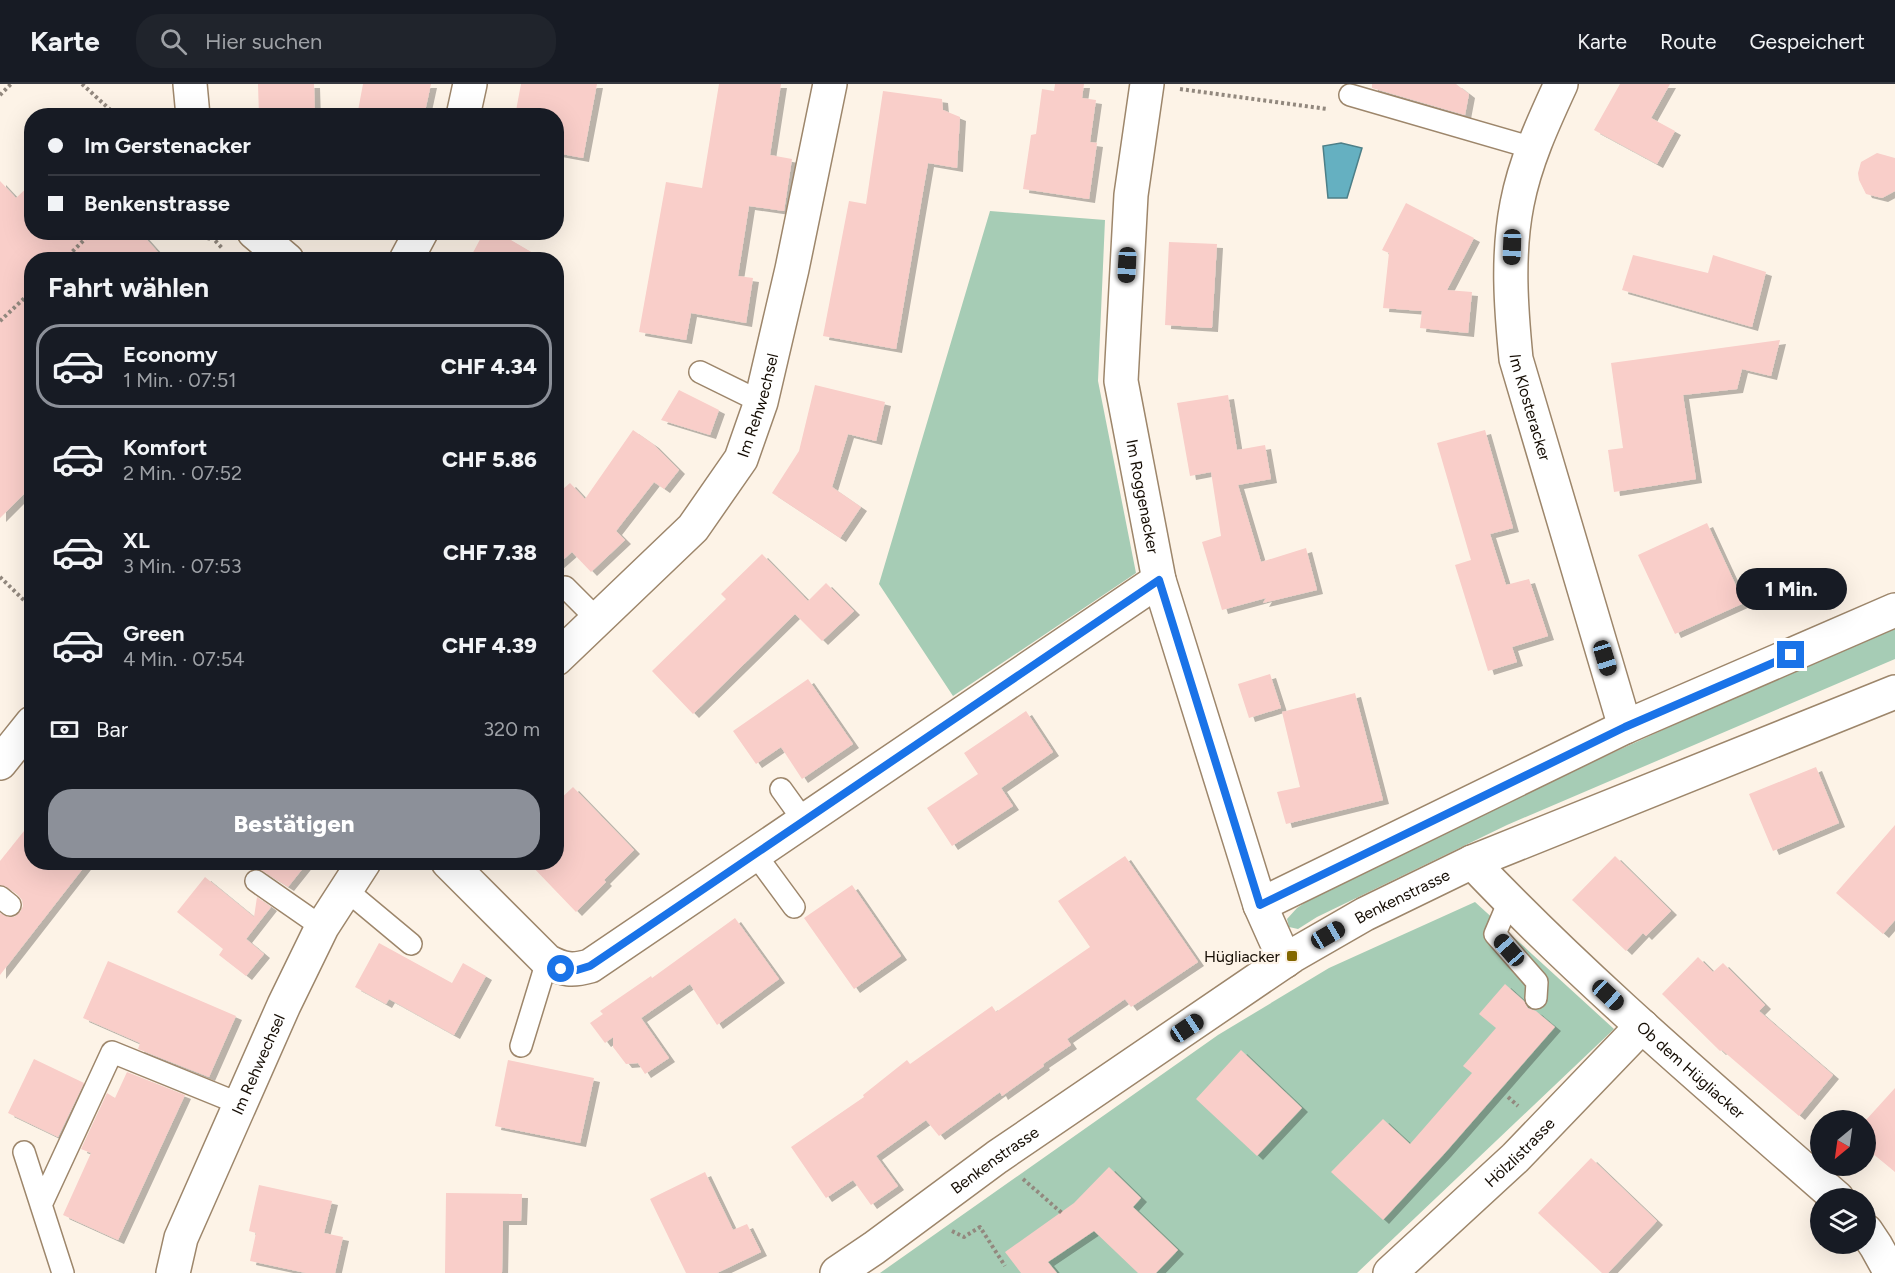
<!DOCTYPE html>
<html lang="de">
<meta charset="utf-8">
<style>
:root{--surface:#171b24;--page:#20242c;--text:#f1f3f6;--muted:#9ea1a6;--line:#363941;--accent:#8c9099}
body{margin:0;font-family:Figtree,sans-serif;background:var(--page);color:var(--text);height:100vh;display:flex;flex-direction:column;font-size:22px;white-space:nowrap}
*{box-sizing:border-box;margin:0}
p{font-size:20px;color:var(--muted)}
.icon{flex:none;width:33px;height:33px;fill:none;stroke:currentColor;stroke-width:2;stroke-linecap:round;stroke-linejoin:round}
.map{position:relative;flex:1;overflow:hidden}
.details{position:absolute;left:24px;top:168px;width:540px;height:618px;display:flex;flex-direction:column;background:var(--surface);border-radius:24px;box-shadow:0 6px 24px #0002}
.details>*{flex:none}
.hud{position:absolute;left:24px;top:24px;width:540px;height:132px;border-radius:24px;box-shadow:0 6px 24px #0002;display:grid;align-content:center;height:132px;padding:0 24px;background:var(--surface)}
.needle{width:39px;rotate:209deg}
.buttons{position:absolute;left:1810px;top:1026px;display:grid;gap:12px}
.buttons a{display:grid;place-items:center;width:66px;height:66px;border-radius:50%;background:var(--surface);box-shadow:0 6px 24px #0002;font-size:30px}
.end{position:absolute;width:27px;height:27px;margin:-14px;border:8px solid #1a73e8;background:#fff;box-shadow:0 0 0 3px #fff}
.from{border-radius:50%}
.bubble{position:absolute;height:42px;border-radius:21px;background:var(--surface);box-shadow:0 6px 24px #0002;font-size:20px;font-weight:800;line-height:42px;text-align:center}
.car{position:absolute;width:18px;height:36px;margin:-18px -9px;border-radius:8px;box-shadow:0 0 4px 2px #0007;background:linear-gradient(#222 24%,#8ab4d8 0 40%,#222 0 76%,#8ab4d8 0 86%,#222 0)}
.hud b{display:flex;align-items:center;gap:21px;height:57px;font-size:22px}
.hud b+b{border-top:2px solid var(--line)}
.hud i{width:15px;height:15px;background:var(--text)}
ul{padding:0;list-style:none}
li{display:flex;align-items:center;gap:18px;height:84px;margin:0 12px 9px;padding:0 12px;border:3px solid transparent;border-radius:24px}
li div{flex:1}
li b{display:block;font-size:22px}
li em{font-style:normal;font-weight:800}
li.selected{border-color:var(--accent)}
li>.icon{width:54px;height:54px;stroke-width:1.5}
h2{padding:0 24px;font-size:27px;line-height:72px}
.pay{display:flex;align-items:center;gap:15px;height:66px;padding:0 24px;font-size:22px}
.pay p{margin-inline-start:auto}
.cta{display:flex;gap:12px;margin-top:auto;padding:12px 24px}
.cta a{flex:1;height:69px;border-radius:24px;background:var(--accent);color:#fff;font-size:24px;font-weight:800;line-height:69px;text-align:center}
header{display:flex;align-items:center;gap:36px;box-sizing:border-box;height:84px;padding:0 30px;background:var(--surface);border-bottom:2px solid var(--line)}
header strong{font-size:28px}
nav{display:flex;gap:33px;margin-inline-start:auto;font-size:21px}
.search{width:420px;height:54px;background:var(--page);display:flex;align-items:center;gap:15px;box-sizing:border-box;padding:0 21px;border-radius:24px;color:var(--muted);font-size:22px}
.map>svg:first-child{display:block}
.green{fill:#a6ccb5}
.water{fill:#65b0c1;stroke:#4d7f88;stroke-width:1.5}
.building{fill:#f9cec9;filter:url(#shadow)}
.lines{fill:none;stroke-linecap:round;stroke-linejoin:round}
.lane-casing{stroke:#9d866b;stroke-width:24}
.street-casing{stroke:#9d866b;stroke-width:36}
.path{stroke:#92887e;stroke-width:4;stroke-dasharray:3 3;stroke-linecap:butt}
.lane{stroke:#fff;stroke-width:21}
.street{stroke:#fff;stroke-width:33}
.route{stroke:#1a73e8;stroke-width:8}
.poi-dot{fill:#836700;stroke:#fdf3e7;stroke-width:2}
.labels{text-anchor:middle;dominant-baseline:central;stroke-width:4.5;stroke-linejoin:round;paint-order:stroke}
.street-label{font-size:16px;fill:#150d04;stroke:#fdf3e7}
.poi-label{font-size:16px;fill:#150d04;stroke:#fdf3e7;text-anchor:end}
</style>
<header>
<strong>Karte</strong>
<div class="search"><svg class="icon" aria-label="search" viewBox="0 0 24 24"><circle cx="10" cy="10" r="6"/><path d="M15 15l6 6"/></svg>Hier suchen</div>
<nav><a>Karte</a><a>Route</a><a>Gespeichert</a></nav>
</header>
<div class="map">
<svg width="1895" height="1189" viewBox="0 0 1895 1189">
<defs>
<filter id="shadow"><feDropShadow dx="6" dy="4" stdDeviation="0" flood-color="#0004"/></filter>
</defs>
<rect width="100%" height="100%" fill="#fdf3e7"/>
<!-- green -->
<path class="green" d="M990,127L1105,136L1098,297L1136,489L953,612L879,500Z
M1895,540V575L1507,741L1317,833L1298,845L1289,843L1287,835L1297,824L1349,789Z
M1475,818L1614,945L1357,1189H880L1218,951L1329,884Z"/>
<!-- water -->
<path class="water" d="M1341,59L1362,64L1347,114H1328L1323,62Z"/>
<!-- building -->
<path class="building" d="M258,0H314L315,32H259Z
M363,0H431L424,32H357Z
M521,0H597L583,74L556,69V32H515Z
M719,0H781L770,71L792,75L784,127L749,122L738,192L753,194L746,239L691,229L686,256L639,248L666,98L702,104Z
M1055,0H1084L1082,14L1096,16L1090,58L1097,59L1089,115L1023,105L1031,51L1036,50L1042,5L1054,7Z
M1372,0H1456L1469,10L1465,31L1372,4Z
M1620,0H1670L1651,34L1675,47L1657,80L1594,46Z
M883,7L942,15L943,26L960,33L957,84L928,79L896,265L823,252L849,117L866,120Z
M1877,69L1895,74V107L1882,114L1866,110L1859,96L1858,89L1861,78Z
M0,97L16,114L32,99V148H140L165,176H32V402L0,434Z
M1406,119L1474,154L1447,206L1472,208L1468,249L1420,244L1422,227L1383,224L1389,169L1382,166Z
M484,148H497L545,176H469Z
M1169,158L1217,160L1212,244L1165,241Z
M1633,171L1708,189L1713,171L1766,188L1752,243L1622,206Z
M1780,256L1771,292L1742,285L1737,305L1683,311L1696,395L1614,408L1608,366L1623,364L1611,279Z
M815,301L885,318L876,357L848,350L832,403L861,423L840,454L772,409L799,367Z
M679,306L719,326L710,351L661,336Z
M1228,311L1237,366L1265,361L1271,395L1238,401L1261,478L1306,464L1317,506L1263,519L1266,514L1222,526L1202,458L1221,452L1211,388L1190,392L1177,319Z
M633,346L653,360L679,386L664,405L654,398L616,447L625,456L591,488L572,468L556,482V411L570,399L585,415Z
M1485,346L1513,444L1490,450L1506,501L1529,495L1548,552L1512,563L1517,578L1488,587L1455,481L1471,476L1437,359Z
M1707,439L1744,519L1675,550L1638,471Z
M762,470L808,517L826,499L854,527L822,557L795,530L693,630L652,587L726,515L721,510Z
M1270,590L1281,624L1249,634L1238,600Z
M808,595L853,660L802,695L781,663L756,680L733,647Z
M1355,609L1383,716L1286,740L1277,708L1300,703L1282,628Z
M1026,627L1053,668L1001,704L1013,722L952,762L927,724L978,690L964,669Z
M1816,683L1839,739L1773,767L1749,710Z
M573,703L634,766L604,796L606,798L576,828L528,778H556V719Z
M32,737V778H88L0,891V829L8,833H14L20,828L23,822L22,816L18,811L7,803L0,801V777Z
M1895,741V836L1883,850L1836,809Z
M1125,772L1198,878L1131,923L1125,915L1067,955L1071,961L1043,980L1044,982L1002,1012L1000,1008L939,1052L926,1036L876,1072L898,1102L871,1121L853,1096L826,1114L791,1063L864,1013L863,1011L907,976L910,980L992,922L996,928L1090,863L1058,817Z
M1615,772L1671,827L1646,852L1643,849L1626,867L1572,816Z
M263,778H308L288,803L261,786Z
M205,793L254,833L257,813L271,823L246,855L264,870L246,892L219,871L223,865L177,828Z
M852,801L901,872L854,905L804,834Z
M735,834L779,895L717,941L690,900L641,934L669,974L645,990L638,979L626,980L613,963V953L605,959L590,939L603,930L600,927L651,892L652,894Z
M379,859L452,899L463,879L486,892L454,951L389,915L386,920L355,903Z
M1698,873L1713,888L1723,879L1765,921L1759,927L1833,991L1799,1032L1722,966L1720,967L1662,910Z
M108,877L236,932L209,993L138,965L140,959L83,934Z
M1505,900L1524,917L1528,924L1536,927L1555,943L1445,1069L1383,1136L1331,1088L1383,1035L1410,1060L1472,989L1463,982L1496,944L1479,930Z
M1241,966L1302,1024L1257,1072L1196,1015Z
M34,975L84,999L58,1053L8,1029Z
M508,976L594,994L580,1059L495,1042Z
M127,988L185,1011L118,1156L63,1131L91,1069L81,1065L107,1009L115,1014Z
M1895,1004V1088L1866,1064V1036Z
M1591,1074L1657,1137L1608,1189H1602L1538,1129Z
M1109,1083L1141,1114L1133,1123L1178,1166L1156,1189H1138L1094,1147L1048,1178L1057,1189H1021L1005,1168L1074,1119Z
M705,1088L733,1146L747,1140L761,1168L717,1189H686L650,1115Z
M259,1101L332,1117L324,1149L343,1153L335,1189H306L250,1177L256,1149L249,1147Z
M446,1109L522,1110L521,1137H503L502,1189H445Z"/>
<g class="lines">
<!-- lane casing -->
<g class="lane-casing">
<path id="lane" d="M1350,11L1533,64
M700,288L761,318
M565,503L597,535
M781,705L804,737
M755,770L794,823
M256,797L322,843
M345,805L411,860
M0,813L10,821
M1509,817L1495,850L1537,898L1536,914
M521,962L547,877
M24,1068L63,1189
M41,1121L112,968L240,1020"/>
</g>
<!-- street casing -->
<g class="street-casing">
<g id="street">
<path d="M190,0L193,32"/>
<path id="s1" d="M1147,0L1131,111L1121,297L1159,496L1260,821L1285,877"/>
<path id="s2" d="M1561,0C1543,39 1525,78 1517,120C1507,171 1511,224 1516,275L1625,643"/>
<path d="M463,32L470,0"/>
<path d="M254,148L287,176"/>
<path d="M406,176L421,148"/>
<path id="s3" d="M556,575L693,444L741,375L761,318L792,185L830,0"/>
<path d="M0,679L32,639"/>
<path d="M448,778L547,877C564,886 572,887 590,882L1159,496"/>
<path id="s4" d="M1472,778C1586,898 1713,1005 1837,1114"/>
<path d="M1260,821L1625,643L1895,526"/>
<path d="M1866,1147L1876,1162L1891,1189"/>
<path id="s5" d="M173,1189L181,1154L284,921L322,843L364,778"/>
<path id="s6" d="M837,1189L874,1164L997,1073L1292,872L1365,830L1472,778L1895,608"/>
<path id="s7" d="M1390,1189L1515,1074L1642,942"/>
</g>
</g>
<!-- path -->
<path class="path" d="M82,0L117,32
M1180,5L1327,25
M0,11L11,0
M184,148L211,155
M207,148L223,165
M64,176L92,148
M0,237L32,207
M0,493L32,524
M1508,1013L1518,1022
M1023,1095L1063,1130
M952,1147L964,1153L980,1143L1005,1182"/>
<!-- lane -->
<use href="#lane" class="lane"/>
<!-- street -->
<use href="#street" class="street"/>
</g>
<g class="lines">
<!-- route -->
<path class="route" d="M561,885L577,886L590,882L1159,496L1260,821L1625,643L1791,571"/>
</g>
<!-- markers -->
<rect class="poi-dot" x="1286" y="866" width="12" height="12" rx="3"/>
<g class="labels">
<!-- street labels -->
<g class="street-label">
<text stroke="none"><textPath href="#s3" startOffset="330">Im Rehwechsel</textPath></text>
<text stroke="none"><textPath href="#s2" startOffset="334">Im Klosteracker</textPath></text>
<text stroke="none"><textPath href="#s1" startOffset="416">Im Roggenacker</textPath></text>
<text stroke="none"><textPath href="#s6" startOffset="680">Benkenstrasse</textPath></text>
<text stroke="none"><textPath href="#s5" startOffset="226">Im Rehwechsel</textPath></text>
<text stroke="none"><textPath href="#s4" startOffset="302">Ob dem Hügliacker</textPath></text>
<text stroke="none"><textPath href="#s7" startOffset="177">Hölzlistrasse</textPath></text>
<text stroke="none"><textPath href="#s6" startOffset="194">Benkenstrasse</textPath></text>
</g>
<!-- poi labels -->
<g class="poi-label">
<text x="1280" y="872">Hügliacker</text>
</g>
</g>
</svg>
<div class="buttons">
<a><svg class="needle" viewBox="-14 -14 28 28"><path d="M0-13l5 13h-10z" fill="#e53935"/><path d="M0 13l5-13h-10z" fill="#9ea1a6"/></svg></a>
<a><svg class="icon" aria-label="layers" viewBox="0 0 24 24"><path d="M12 4l9 5-9 5-9-5zM3 14l9 5 9-5"/></svg></a>
</div>
<i class="end from" style="left:561px;top:885px"></i>
<i class="end" style="left:1791px;top:571px"></i>
<div class="bubble" style="left:1736px;top:484px;width:111px">1 Min.</div>
<i class="car" style="left:1512px;top:163px;rotate:182deg"></i>
<i class="car" style="left:1127px;top:181px;rotate:183deg"></i>
<i class="car" style="left:1605px;top:574px;rotate:163deg"></i>
<i class="car" style="left:1328px;top:851px;rotate:60deg"></i>
<i class="car" style="left:1509px;top:866px;rotate:319deg"></i>
<i class="car" style="left:1608px;top:911px;rotate:133deg"></i>
<i class="car" style="left:1187px;top:944px;rotate:56deg"></i>
<div class="hud">
<b><i class="from"></i>Im Gerstenacker</b>
<b><i></i>Benkenstrasse</b>
</div>
<section class="details">
<h2>Fahrt wählen</h2>
<ul>
<li class="selected"><svg class="icon" aria-label="car" viewBox="0 0 24 24"><path d="M5 17H2v-5l4-1 3-4h7l3 4 3 1v5h-3M9 17h6M6 11h13"/><circle cx="7" cy="17" r="2"/><circle cx="17" cy="17" r="2"/></svg><div><b>Economy</b><p>1 Min. · 07:51</p></div><em>CHF 4.34</em></li>
<li><svg class="icon" aria-label="car" viewBox="0 0 24 24"><path d="M5 17H2v-5l4-1 3-4h7l3 4 3 1v5h-3M9 17h6M6 11h13"/><circle cx="7" cy="17" r="2"/><circle cx="17" cy="17" r="2"/></svg><div><b>Komfort</b><p>2 Min. · 07:52</p></div><em>CHF 5.86</em></li>
<li><svg class="icon" aria-label="car" viewBox="0 0 24 24"><path d="M5 17H2v-5l4-1 3-4h7l3 4 3 1v5h-3M9 17h6M6 11h13"/><circle cx="7" cy="17" r="2"/><circle cx="17" cy="17" r="2"/></svg><div><b>XL</b><p>3 Min. · 07:53</p></div><em>CHF 7.38</em></li>
<li><svg class="icon" aria-label="car" viewBox="0 0 24 24"><path d="M5 17H2v-5l4-1 3-4h7l3 4 3 1v5h-3M9 17h6M6 11h13"/><circle cx="7" cy="17" r="2"/><circle cx="17" cy="17" r="2"/></svg><div><b>Green</b><p>4 Min. · 07:54</p></div><em>CHF 4.39</em></li>
</ul>
<div class="pay"><svg class="icon" aria-label="cash" viewBox="0 0 24 24"><path d="M3 7h18v10H3z"/><circle cx="12" cy="12" r="2"/></svg>Bar<p>320 m</p></div>
<div class="cta"><a>Bestätigen</a></div>
</section>
</div>
